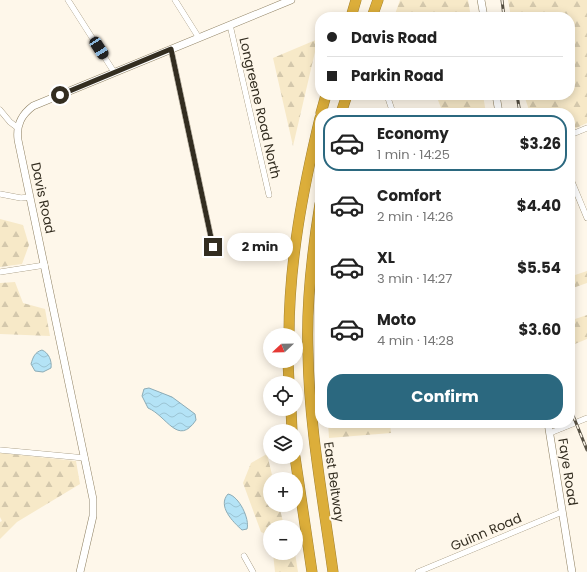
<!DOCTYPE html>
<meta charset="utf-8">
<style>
:root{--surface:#fff;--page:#f6f6f6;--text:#222;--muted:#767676;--line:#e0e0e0;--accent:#2b687f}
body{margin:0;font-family:Poppins,sans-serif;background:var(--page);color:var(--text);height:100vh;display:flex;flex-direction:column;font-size:15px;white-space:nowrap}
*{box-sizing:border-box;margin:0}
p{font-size:13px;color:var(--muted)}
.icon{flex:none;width:22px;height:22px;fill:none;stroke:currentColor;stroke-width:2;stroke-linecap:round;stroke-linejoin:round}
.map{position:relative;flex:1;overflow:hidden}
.details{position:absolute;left:315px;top:108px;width:260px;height:320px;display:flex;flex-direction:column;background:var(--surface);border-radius:16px;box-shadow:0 2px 10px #0003}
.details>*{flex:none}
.banner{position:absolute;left:315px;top:12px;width:260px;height:88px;border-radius:16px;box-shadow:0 2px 10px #0003;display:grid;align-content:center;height:88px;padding:0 12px;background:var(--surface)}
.needle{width:26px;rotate:248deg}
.buttons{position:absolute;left:263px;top:328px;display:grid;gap:8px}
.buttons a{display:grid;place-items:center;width:40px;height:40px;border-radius:50%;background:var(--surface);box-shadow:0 2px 10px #0003;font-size:20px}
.end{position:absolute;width:18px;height:18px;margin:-9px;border:5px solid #332d20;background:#fff;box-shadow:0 0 0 2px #fff}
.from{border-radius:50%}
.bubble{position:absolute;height:28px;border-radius:14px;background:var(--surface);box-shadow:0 2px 10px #0003;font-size:13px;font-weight:700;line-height:28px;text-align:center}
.car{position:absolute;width:12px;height:24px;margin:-12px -6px;border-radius:5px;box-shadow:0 0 3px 1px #0007;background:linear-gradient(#222 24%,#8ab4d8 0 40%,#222 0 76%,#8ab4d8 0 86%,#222 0)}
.banner b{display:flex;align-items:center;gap:14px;height:38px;font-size:15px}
.banner b+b{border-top:1px solid var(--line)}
.banner i{width:10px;height:10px;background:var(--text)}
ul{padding:7px 0 0;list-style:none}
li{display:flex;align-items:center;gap:12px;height:56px;margin:0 8px 6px;padding:0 4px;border:2px solid transparent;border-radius:16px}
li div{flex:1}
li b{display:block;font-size:15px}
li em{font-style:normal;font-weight:700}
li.selected{border-color:var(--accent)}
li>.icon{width:36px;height:36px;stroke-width:1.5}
.action{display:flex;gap:8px;margin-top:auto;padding:8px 12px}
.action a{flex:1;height:46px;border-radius:16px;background:var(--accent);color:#fff;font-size:16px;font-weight:700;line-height:46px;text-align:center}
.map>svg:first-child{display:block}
.forest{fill:url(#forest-firs)}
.water{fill:url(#water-waves);stroke:#8dacb6}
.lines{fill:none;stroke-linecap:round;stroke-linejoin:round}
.minor-casing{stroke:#8d7f60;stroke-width:6}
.tertiary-casing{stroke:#8d7f60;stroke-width:8}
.motorway-casing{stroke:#a18131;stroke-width:11}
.minor{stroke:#fff;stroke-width:5.5}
.tertiary{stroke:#fff;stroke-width:7}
.motorway{stroke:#dcae3a;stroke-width:10}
.rail-casing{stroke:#554f42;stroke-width:3}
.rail{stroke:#fef7ea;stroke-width:1.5;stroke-dasharray:4.5;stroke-linecap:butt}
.route{stroke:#332d20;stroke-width:5}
.labels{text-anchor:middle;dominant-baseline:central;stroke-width:4;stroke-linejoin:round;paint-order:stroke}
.street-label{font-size:13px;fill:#332d20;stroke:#fef7ea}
</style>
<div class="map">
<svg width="587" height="572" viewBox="0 0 587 572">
<defs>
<pattern id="forest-firs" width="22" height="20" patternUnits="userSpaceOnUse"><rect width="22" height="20" fill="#f7e9c8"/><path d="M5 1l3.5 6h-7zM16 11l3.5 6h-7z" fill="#d4c8ac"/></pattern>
<pattern id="water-waves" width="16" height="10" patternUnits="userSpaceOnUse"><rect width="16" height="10" fill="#b4e3f6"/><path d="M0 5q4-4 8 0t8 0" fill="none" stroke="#9bc3d3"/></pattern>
</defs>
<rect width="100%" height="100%" fill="#fef7ea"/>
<!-- forest -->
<path class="forest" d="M400,0H468L471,17H394Z
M508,0H587V123L570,131V113H530L524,95H570V17H511Z
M318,39L293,146L273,58Z
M436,95H483L486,113H443Z
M0,219L23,225L29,245L22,264L0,267Z
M570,269L572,276L587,271V283L570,289Z
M15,282L23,303L45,309L50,336L0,334V283Z
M570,308L575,319L587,315V339L570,346Z
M328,423H390L391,433L329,438Z
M0,453L76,461L80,484L17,522L0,539V522L2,521L0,517Z
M267,454L273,479H270V505H279L284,526L287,527H270V536L261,532L243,483L251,463Z
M273,553H295L298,572H275Z"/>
<!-- water -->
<path class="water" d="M42,350C49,353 52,361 51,368L43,372L35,371L31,364C33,357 35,352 42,350Z
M149,388L172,397L195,414L196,420C178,447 167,416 148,408L142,396L144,389Z
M228,494C239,496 250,519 247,529L242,530C233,522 217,506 228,494Z"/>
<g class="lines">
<!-- minor casing -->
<g class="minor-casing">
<path id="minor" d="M68,0L114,72
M175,0L199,38
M230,25L269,195
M171,49L213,247
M387,95L393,113
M0,110L10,122L18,128
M570,135L587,128
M570,177L587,218
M0,194L21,198L30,197
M0,272L45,265
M550,433L587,418
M0,450L85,458
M244,556L253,572
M418,572L562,512"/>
</g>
<!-- tertiary casing -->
<g class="tertiary-casing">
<path id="tertiary" d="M481,0L484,17
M496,95L499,113
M548,423L572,572
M80,572L93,516V499L18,140C16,125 21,115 33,106L291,0"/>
</g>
<!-- motorway casing -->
<g class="motorway-casing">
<path id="motorway" d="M351,17L356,0
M372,17L378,0
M321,113L326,95
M341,113L347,95
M320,204C312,253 306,303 308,352C309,426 323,499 333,572
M289,335C289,262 303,189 320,118
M288,361L289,383
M291,409L292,431
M295,457L312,572"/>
</g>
<!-- minor -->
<use href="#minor" class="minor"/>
<!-- tertiary -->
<use href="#tertiary" class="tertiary"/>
<!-- motorway -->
<use href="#motorway" class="motorway"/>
<!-- rail casing -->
<g class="rail-casing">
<path id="rail" d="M502,0L504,17
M517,95L520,113
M570,408L587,450"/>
</g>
<!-- rail -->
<use href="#rail" class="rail"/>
</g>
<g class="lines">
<!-- route -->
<path class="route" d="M60,95L171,49L213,247"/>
</g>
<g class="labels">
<!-- street labels -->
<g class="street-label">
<text transform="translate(260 108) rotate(77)">Longreene Road North</text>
<text transform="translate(43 198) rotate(78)">Davis Road</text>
<text transform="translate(568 472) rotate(81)">Faye Road</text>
<text transform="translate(334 482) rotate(82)">East Beltway</text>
<text transform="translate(486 532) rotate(-23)">Guinn Road</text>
</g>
</g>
</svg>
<div class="buttons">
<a><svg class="needle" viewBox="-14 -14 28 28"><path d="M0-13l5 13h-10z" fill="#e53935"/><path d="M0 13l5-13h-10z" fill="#767676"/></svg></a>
<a><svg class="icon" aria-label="locate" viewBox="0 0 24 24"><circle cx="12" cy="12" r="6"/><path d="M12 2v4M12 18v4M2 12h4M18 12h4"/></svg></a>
<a><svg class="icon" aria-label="layers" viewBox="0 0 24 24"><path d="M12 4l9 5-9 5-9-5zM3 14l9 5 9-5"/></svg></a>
<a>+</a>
<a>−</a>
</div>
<i class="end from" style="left:60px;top:95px"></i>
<i class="end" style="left:213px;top:247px"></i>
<div class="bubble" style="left:227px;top:233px;width:66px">2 min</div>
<i class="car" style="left:99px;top:48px;rotate:147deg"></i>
<div class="banner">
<b><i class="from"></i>Davis Road</b>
<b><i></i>Parkin Road</b>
</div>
<section class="details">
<ul>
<li class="selected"><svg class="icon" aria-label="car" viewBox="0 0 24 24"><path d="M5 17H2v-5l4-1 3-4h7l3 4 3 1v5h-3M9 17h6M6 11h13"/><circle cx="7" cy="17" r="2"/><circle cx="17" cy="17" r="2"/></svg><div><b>Economy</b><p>1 min · 14:25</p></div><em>$3.26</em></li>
<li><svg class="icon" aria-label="car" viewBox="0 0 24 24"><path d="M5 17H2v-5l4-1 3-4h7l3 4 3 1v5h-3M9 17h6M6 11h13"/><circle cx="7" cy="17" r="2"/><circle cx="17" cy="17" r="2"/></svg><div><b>Comfort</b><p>2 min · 14:26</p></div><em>$4.40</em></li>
<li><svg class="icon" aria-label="car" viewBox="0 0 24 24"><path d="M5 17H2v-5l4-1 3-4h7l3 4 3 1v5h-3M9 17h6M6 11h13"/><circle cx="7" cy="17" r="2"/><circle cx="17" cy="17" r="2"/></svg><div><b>XL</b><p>3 min · 14:27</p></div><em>$5.54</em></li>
<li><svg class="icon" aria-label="car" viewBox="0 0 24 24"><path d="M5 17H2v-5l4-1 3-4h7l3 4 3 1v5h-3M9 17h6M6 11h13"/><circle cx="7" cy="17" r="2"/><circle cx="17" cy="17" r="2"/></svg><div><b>Moto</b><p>4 min · 14:28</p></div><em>$3.60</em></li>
</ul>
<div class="action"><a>Confirm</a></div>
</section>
</div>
